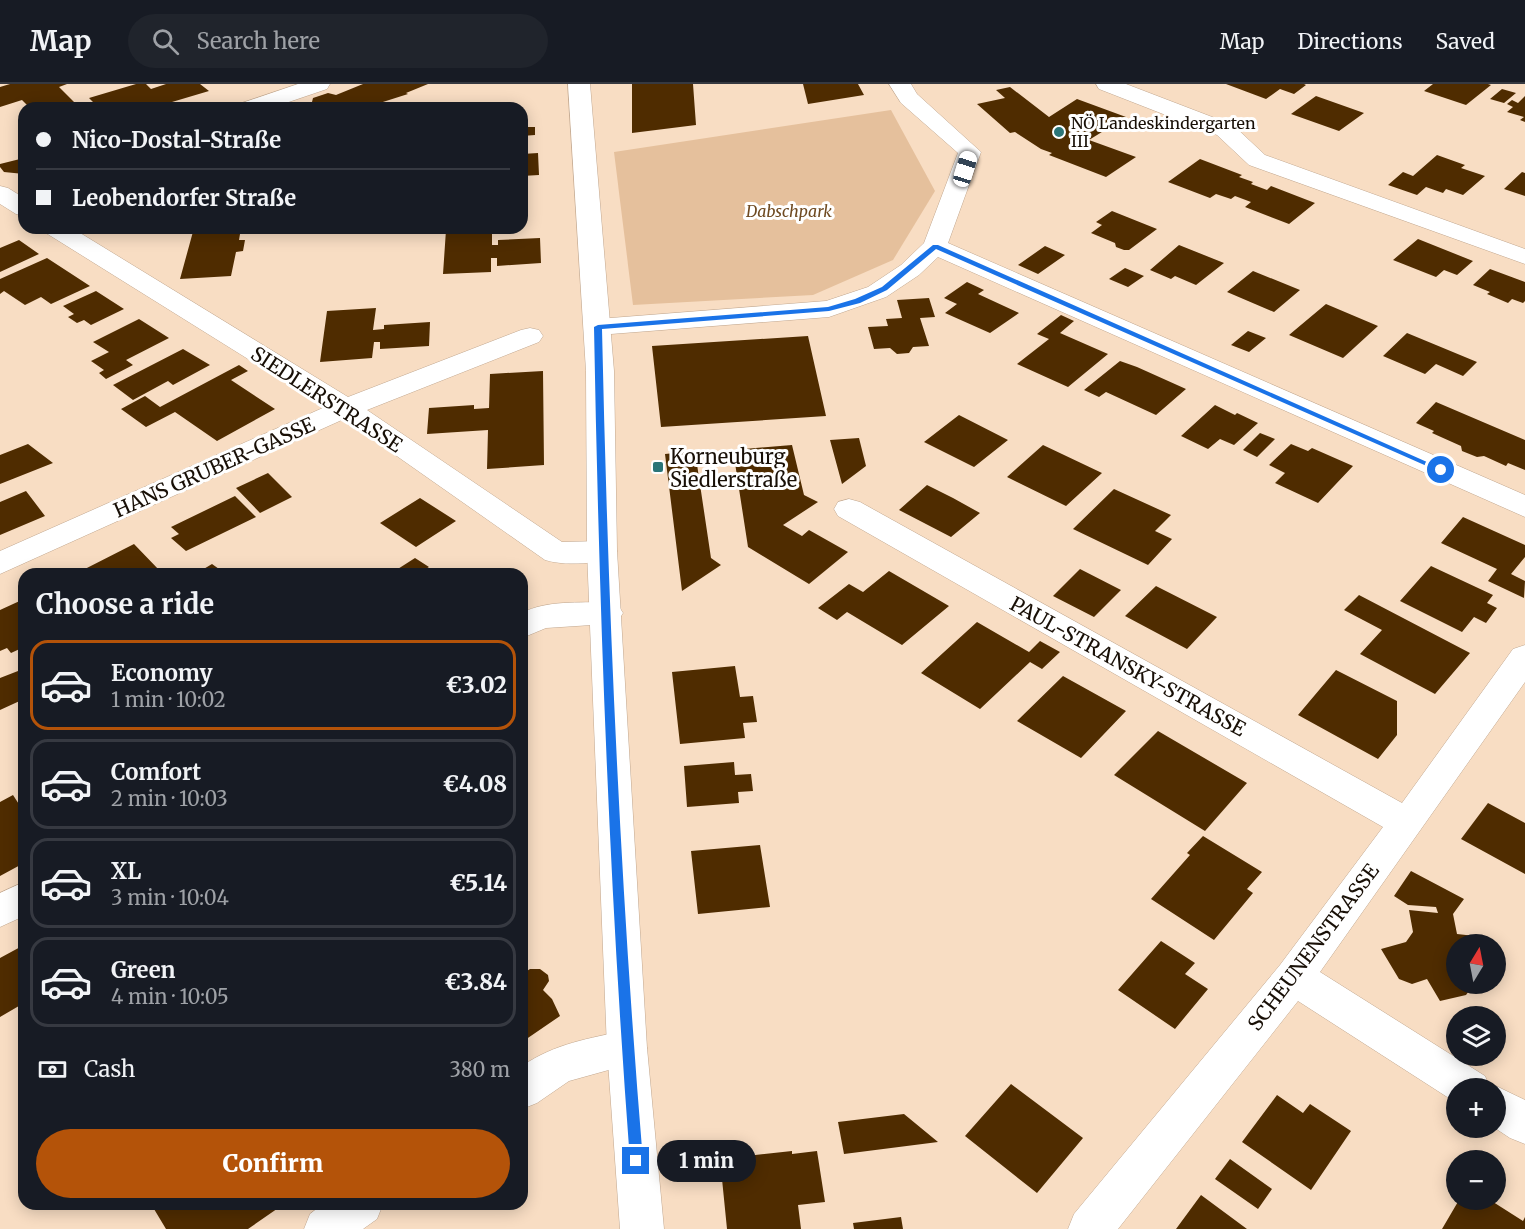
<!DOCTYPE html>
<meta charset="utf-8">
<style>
:root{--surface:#171b24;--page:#20242c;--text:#f1f3f6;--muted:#9ea1a6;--line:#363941;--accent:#b45309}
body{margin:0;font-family:Merriweather,serif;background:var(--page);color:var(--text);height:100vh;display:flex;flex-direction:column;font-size:22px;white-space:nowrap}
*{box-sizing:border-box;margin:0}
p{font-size:20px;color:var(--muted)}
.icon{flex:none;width:33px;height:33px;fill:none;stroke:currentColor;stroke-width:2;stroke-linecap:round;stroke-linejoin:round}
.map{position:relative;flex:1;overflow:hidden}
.drawer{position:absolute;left:18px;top:484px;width:510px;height:642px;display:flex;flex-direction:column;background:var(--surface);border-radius:18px;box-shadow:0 3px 15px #0003}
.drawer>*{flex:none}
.top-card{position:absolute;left:18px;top:18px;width:510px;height:132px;border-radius:18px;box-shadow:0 3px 15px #0003;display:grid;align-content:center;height:132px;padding:0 18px;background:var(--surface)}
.needle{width:39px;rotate:10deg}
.tools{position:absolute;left:1446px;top:850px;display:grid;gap:12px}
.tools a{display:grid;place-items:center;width:60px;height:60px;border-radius:50%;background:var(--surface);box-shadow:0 3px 15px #0003;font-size:30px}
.end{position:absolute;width:27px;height:27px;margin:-14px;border:8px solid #1a73e8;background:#fff;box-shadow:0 0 0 3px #fff}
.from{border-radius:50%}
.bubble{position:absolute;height:42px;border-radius:21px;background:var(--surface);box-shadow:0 3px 15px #0003;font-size:20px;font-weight:800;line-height:42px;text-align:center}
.car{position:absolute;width:18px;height:36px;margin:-18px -9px;border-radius:8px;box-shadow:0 0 4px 2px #0007;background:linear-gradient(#fff 24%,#345 0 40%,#fff 0 76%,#345 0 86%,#fff 0)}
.top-card b{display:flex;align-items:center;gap:21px;height:57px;font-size:22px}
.top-card b+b{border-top:2px solid var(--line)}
.top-card i{width:15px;height:15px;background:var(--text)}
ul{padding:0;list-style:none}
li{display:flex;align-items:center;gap:18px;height:90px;margin:0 12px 9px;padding:0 6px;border:3px solid var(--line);border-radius:18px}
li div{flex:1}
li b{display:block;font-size:22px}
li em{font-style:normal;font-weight:800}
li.selected{border-color:var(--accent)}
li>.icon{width:54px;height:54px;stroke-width:1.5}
h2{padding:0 18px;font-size:27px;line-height:72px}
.pay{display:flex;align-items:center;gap:15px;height:66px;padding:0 18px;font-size:22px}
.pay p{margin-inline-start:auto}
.cta{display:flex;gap:12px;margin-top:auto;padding:12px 18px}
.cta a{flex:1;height:69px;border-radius:36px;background:var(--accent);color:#fff;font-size:24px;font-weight:800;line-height:69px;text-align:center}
header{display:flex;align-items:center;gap:36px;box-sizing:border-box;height:84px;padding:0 30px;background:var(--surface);border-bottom:2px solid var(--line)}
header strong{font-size:28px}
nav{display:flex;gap:33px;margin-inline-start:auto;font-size:21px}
.search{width:420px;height:54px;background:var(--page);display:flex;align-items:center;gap:15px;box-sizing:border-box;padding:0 21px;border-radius:33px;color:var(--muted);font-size:22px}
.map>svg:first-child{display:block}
.green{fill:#e5c09c}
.building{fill:#4f2c00}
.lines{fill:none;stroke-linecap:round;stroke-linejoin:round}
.minor-casing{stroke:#c1a78f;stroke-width:1}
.secondary-casing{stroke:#c1a78f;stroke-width:1}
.minor{fill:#fff;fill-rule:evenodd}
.secondary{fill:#fff;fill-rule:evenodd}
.route{fill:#1a73e8}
.poi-dot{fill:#2a7578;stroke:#fff;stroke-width:2}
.labels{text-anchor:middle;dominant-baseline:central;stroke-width:6;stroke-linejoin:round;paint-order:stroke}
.far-poi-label{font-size:16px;fill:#180f06;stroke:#fff;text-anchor:start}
.far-park-label{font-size:16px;font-style:italic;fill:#6f4a21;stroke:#fff}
.street-label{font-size:20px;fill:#180f06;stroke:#fff}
.poi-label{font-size:20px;fill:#180f06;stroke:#fff;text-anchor:start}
</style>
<header>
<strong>Map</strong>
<div class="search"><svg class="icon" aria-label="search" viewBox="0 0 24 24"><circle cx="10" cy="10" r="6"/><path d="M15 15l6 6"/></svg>Search here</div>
<nav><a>Map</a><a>Directions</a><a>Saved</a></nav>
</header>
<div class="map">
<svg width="1525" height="1145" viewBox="0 0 1525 1145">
<rect width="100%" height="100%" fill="#f8ddc3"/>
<!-- green -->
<path class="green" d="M891,26L935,107L893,176L813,211L633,221L614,68Z"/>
<!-- building -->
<path class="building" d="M10,0H67L59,3L75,19L57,24H30L22,16L0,23V3Z
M136,0H146L151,5L166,0H200L209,7L172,18L179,24H99L89,14Z
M363,0H428L406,9L408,10L364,24H287L312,18L313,14L328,9L336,11Z
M632,0H693L696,41L632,49Z
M803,0H858L864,11L808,20Z
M1226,0H1304L1306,1L1294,10L1280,5L1266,15Z
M1433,0H1488L1491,1L1466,21L1424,7Z
M1010,3L1049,33L1077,15L1126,33L1089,56L1136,73L1106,93L1049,71L1052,69L1041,65L1015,48L1010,49L977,20L1005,14L996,6Z
M1502,5L1516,9L1504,19L1490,15Z
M1316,12L1364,29L1339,47L1291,30Z
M1525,12V38L1520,36L1524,33L1507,28L1513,23L1507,20L1512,16L1518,19Z
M522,43H535V51L522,52Z
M538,69L539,91L522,92V70Z
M1437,71L1465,81L1461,84L1485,92L1463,111L1446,105L1443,109L1426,103L1417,111L1388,101L1403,88L1413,92Z
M24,74V90L4,88L0,83V80Z
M1200,75L1242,91L1239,93L1253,98L1251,100L1267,106L1271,102L1315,119L1289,140L1245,123L1251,118L1235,112L1231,115L1216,110L1210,114L1168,98Z
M1522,88L1525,89V112L1504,105Z
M1112,127L1157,145L1129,166H1124L1116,163L1115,159L1091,149L1102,141L1096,138Z
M194,144H241L239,156H245L243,167L236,168L231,192L180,195Z
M492,144V161H498V156L540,154L541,179L497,182V174H491V188L443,190L446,146Z
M1418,155L1473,177L1457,191L1444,186L1436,193L1393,176Z
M19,156L39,170L0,188V164Z
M1179,161L1224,179L1196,201L1175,192L1171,195L1150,186Z
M1045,162L1065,171L1038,190L1018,181Z
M47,174L90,202L51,220L41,213L25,221L4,207L0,210V195Z
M1125,184L1144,192L1128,203L1109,195Z
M1490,185L1525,198V217L1523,219L1512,215L1508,219L1487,210L1490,208L1473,201Z
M1253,187L1300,206L1274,228L1227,208Z
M967,198L984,206L978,210L1019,229L990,249L945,229L957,220L944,214Z
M96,207L124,225L91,241L84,236L77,239L68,233L74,230L63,222Z
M929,214L935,233L920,234L929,262L913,263L909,269L897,270L890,264L874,265L868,243L888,242L886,235L902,234L897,216Z
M1326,220L1378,242L1343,274L1289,251Z
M376,224L373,246L384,245V241L430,238L429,262L380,265V258H374L372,274L320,278L327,227Z
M1061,231L1074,237L1060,249L1108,270L1068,303L1017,280L1049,255L1037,250Z
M139,235L169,254L126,276L133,281L106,295L99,289L104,286L91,277L109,268L93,258Z
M1248,247L1266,254L1249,268L1231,261Z
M1407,249L1477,278L1463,292L1436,280L1425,290L1383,272Z
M808,252L826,332L661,343L652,262Z
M183,265L210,281L173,301L168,297L133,316L113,301Z
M1120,277L1137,283L1186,305L1156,331L1106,308L1099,313L1084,306Z
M239,281L248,287L231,296L275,325L217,357L175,328L146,343L121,325L145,312L160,323Z
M543,287L544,381L487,385L488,346L427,350L429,324L474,321V325L489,324L490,290Z
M1436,318L1525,356V386L1508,379L1506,382L1484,372L1477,373L1462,367L1461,362L1432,349L1434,347L1416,339Z
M1215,321L1235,331L1237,329L1258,339L1234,361L1220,355L1208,365L1181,352Z
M959,331L1008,356L974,383L924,358Z
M1260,349L1275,355L1257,373L1243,366Z
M859,354L866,382L842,400L830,356Z
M28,360L53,379L0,400V371Z
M1291,360L1308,367L1312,364L1353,382L1318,419L1275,399L1285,389L1269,381Z
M792,361L804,411L818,418L783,441L802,452L809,446L848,468L809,500L748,463L733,366Z
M1043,361L1102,389L1066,422L1007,393Z
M695,367L711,474L721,481L682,507L665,370Z
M268,389L292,413L260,429L236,404Z
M927,401L953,414L980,429L951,453L899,426Z
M1114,405L1171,431L1155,447L1172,455L1148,481L1073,445Z
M26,407L45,432L0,451V418Z
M235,412L256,433L186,467L171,454L179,450L171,443Z
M420,414L456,437L416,463L380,439Z
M1463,433L1525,461V473L1511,490L1525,497L1524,514L1488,497L1497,485L1441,459Z
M134,460L160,487L154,490H81L79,488Z
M415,474L429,483L418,490H390Z
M212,480L226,490L197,489Z
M1431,482L1493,511L1487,519L1497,524L1486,539L1474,533L1462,548L1400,517Z
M1080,485L1121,506L1094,533L1053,512Z
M889,487L949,522L902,561L847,528L837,536L818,524L849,500L863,508Z
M1156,502L1217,533L1187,565L1125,532Z
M1359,511L1470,569L1435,610L1360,570L1382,546L1344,526Z
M24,515V563L11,569L7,564L0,567V526Z
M977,538L1029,568L1040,557L1060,568L1042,585L1030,578L980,625L921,589Z
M735,582L740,613L753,612L757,638L743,639L745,654L680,660L672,588Z
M1336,586L1397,617V651L1378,675L1298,631Z
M18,587L24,596V615L0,626V594Z
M1063,592L1126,627L1081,674L1017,637Z
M1158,647L1247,699L1205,747L1114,691Z
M734,678L735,691L751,690L753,707L738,708L739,719L687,723L684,682Z
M13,711L24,728V779L0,792V718Z
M1488,719L1525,739V790L1461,755Z
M1203,752L1262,788L1247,805L1253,809L1214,856L1151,815L1190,771L1187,769Z
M760,761L770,823L698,830L691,767Z
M1411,787L1464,815L1453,830L1457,850L1484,853L1485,861H1456V900H1474L1466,911L1440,917L1427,895L1412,900L1399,895L1381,865L1406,858L1413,848L1409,826L1438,829L1436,823L1408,821L1394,812Z
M1161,857L1195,879L1185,890L1208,905L1175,945L1118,906Z
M24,861V919L0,933V874Z
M530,885H540L548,891L549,897L543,906L552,915L560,932L522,958V890Z
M1011,1000L1083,1054L1037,1109L965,1052Z
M1277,1011L1303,1029L1310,1020L1351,1047L1311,1106L1242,1058Z
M904,1030L938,1058L844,1070L838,1038Z
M792,1067V1070L817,1067L825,1118L798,1121L801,1145H727L720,1075Z
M1230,1075L1272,1105L1258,1125L1215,1095Z
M1201,1111L1247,1145H1176Z
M1459,1116H1490L1523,1137L1525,1133V1145H1442Z
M161,1120H284L248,1145H166L154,1125Z
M901,1133L903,1145H854L853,1139Z"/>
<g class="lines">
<!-- minor casing -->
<g class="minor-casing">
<path id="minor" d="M298,0H330L327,5L271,24H239L242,19Z
M889,0H911L917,10L981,68L948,159L1525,411V433L938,173L919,191L886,213L829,233L598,251L589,249L585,243L589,237L598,235L826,217L868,203L901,181L924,159L958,69L901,19Z
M1096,0H1126L1233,41L1265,71L1525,165V180L1249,81L1217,51L1099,5Z
M0,102L8,104L24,114V132L16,130L0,120Z
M43,144H72L348,313L521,246L530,244L539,246L543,252L539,258L367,326L562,458L602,457L613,460L617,467L613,474C593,480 565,482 545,476L344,335L0,490V467L325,323L46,149Z
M849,415L860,418L1402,719L1513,565L1525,561V598L1320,888L1485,992L1490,1004L1496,1002L1525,1016V1060L1510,1054L1495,1044L1496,1005H1456L1455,1018L1298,917L1118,1145H1068L1074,1130L1280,881L1383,743L838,432L834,425L838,418Z
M607,518L618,521L623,529L618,537L607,540L546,544L522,554V529C546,516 580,519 607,518Z
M24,798V832L0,843V809Z
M627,946L641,951L647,964L641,977L569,997L537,1019L522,1025V982C556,959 588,955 627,946Z
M323,1120H383L377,1135L363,1145H304L310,1130Z"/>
</g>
<!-- secondary casing -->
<g class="secondary-casing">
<path id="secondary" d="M568,0H590L614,287L617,467L647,964L664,1145H620L607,964L587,467L586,287Z"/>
</g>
<!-- minor -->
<use href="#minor" class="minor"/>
<!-- secondary -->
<use href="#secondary" class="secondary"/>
</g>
<!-- route -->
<path class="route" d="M933,161H938L1445,386L1438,387L936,165L887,206L860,219L829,227L602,245C608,523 620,800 643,1077L641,1081L636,1083L632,1081L630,1077C609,800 599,521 594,243L598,241L828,223L855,215L882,203Z"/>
<!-- markers -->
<g class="poi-dot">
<circle cx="1059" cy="48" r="6"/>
<rect x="652" y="377" width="12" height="12" rx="3"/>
</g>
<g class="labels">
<!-- far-poi labels -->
<g class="far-poi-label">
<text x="1071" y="39">NÖ Landeskindergarten<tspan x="1071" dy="18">III</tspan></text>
</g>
<!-- far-park labels -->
<g class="far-park-label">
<text x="789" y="127">Dabschpark</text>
</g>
<!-- street labels -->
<g class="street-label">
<text transform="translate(327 315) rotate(33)">SIEDLERSTRASSE</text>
<text transform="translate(214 383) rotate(-24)">HANS GRUBER-GASSE</text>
<text transform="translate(1128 582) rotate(29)">PAUL-STRANSKY-STRASSE</text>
<text transform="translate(1313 863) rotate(-53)">SCHEUNENSTRASSE</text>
</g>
<!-- poi labels -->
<g class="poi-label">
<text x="670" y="372">Korneuburg<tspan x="670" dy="23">Siedlerstraße</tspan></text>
</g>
</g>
</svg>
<div class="tools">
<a><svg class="needle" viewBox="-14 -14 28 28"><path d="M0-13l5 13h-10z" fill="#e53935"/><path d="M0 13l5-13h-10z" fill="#9ea1a6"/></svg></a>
<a><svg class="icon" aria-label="layers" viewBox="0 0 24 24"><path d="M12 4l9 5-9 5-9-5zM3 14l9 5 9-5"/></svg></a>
<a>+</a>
<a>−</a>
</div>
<i class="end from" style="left:1441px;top:386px"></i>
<i class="end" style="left:636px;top:1077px"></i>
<div class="bubble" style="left:657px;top:1056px;width:99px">1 min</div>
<i class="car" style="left:965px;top:85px;rotate:17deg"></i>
<div class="top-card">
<b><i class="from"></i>Nico-Dostal-Straße</b>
<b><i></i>Leobendorfer Straße</b>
</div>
<section class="drawer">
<h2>Choose a ride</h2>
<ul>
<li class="selected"><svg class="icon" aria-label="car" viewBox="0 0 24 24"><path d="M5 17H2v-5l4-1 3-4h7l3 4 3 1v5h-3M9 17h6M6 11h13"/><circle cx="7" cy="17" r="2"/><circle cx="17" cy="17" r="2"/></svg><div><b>Economy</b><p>1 min · 10:02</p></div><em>€3.02</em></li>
<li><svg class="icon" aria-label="car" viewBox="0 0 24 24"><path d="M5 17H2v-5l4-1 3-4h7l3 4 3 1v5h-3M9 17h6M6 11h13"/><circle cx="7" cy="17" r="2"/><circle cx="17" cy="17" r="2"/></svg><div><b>Comfort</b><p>2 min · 10:03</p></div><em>€4.08</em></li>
<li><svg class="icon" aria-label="car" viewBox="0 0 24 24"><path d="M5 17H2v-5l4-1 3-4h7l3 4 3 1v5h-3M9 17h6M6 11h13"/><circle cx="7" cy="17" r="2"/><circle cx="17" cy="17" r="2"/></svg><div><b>XL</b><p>3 min · 10:04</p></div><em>€5.14</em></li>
<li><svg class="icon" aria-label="car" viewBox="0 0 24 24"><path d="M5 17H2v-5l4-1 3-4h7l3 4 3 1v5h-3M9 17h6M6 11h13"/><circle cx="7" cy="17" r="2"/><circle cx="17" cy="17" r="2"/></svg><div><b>Green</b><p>4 min · 10:05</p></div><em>€3.84</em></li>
</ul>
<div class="pay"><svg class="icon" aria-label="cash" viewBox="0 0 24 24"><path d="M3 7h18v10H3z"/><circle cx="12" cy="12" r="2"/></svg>Cash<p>380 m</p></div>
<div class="cta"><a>Confirm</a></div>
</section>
</div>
